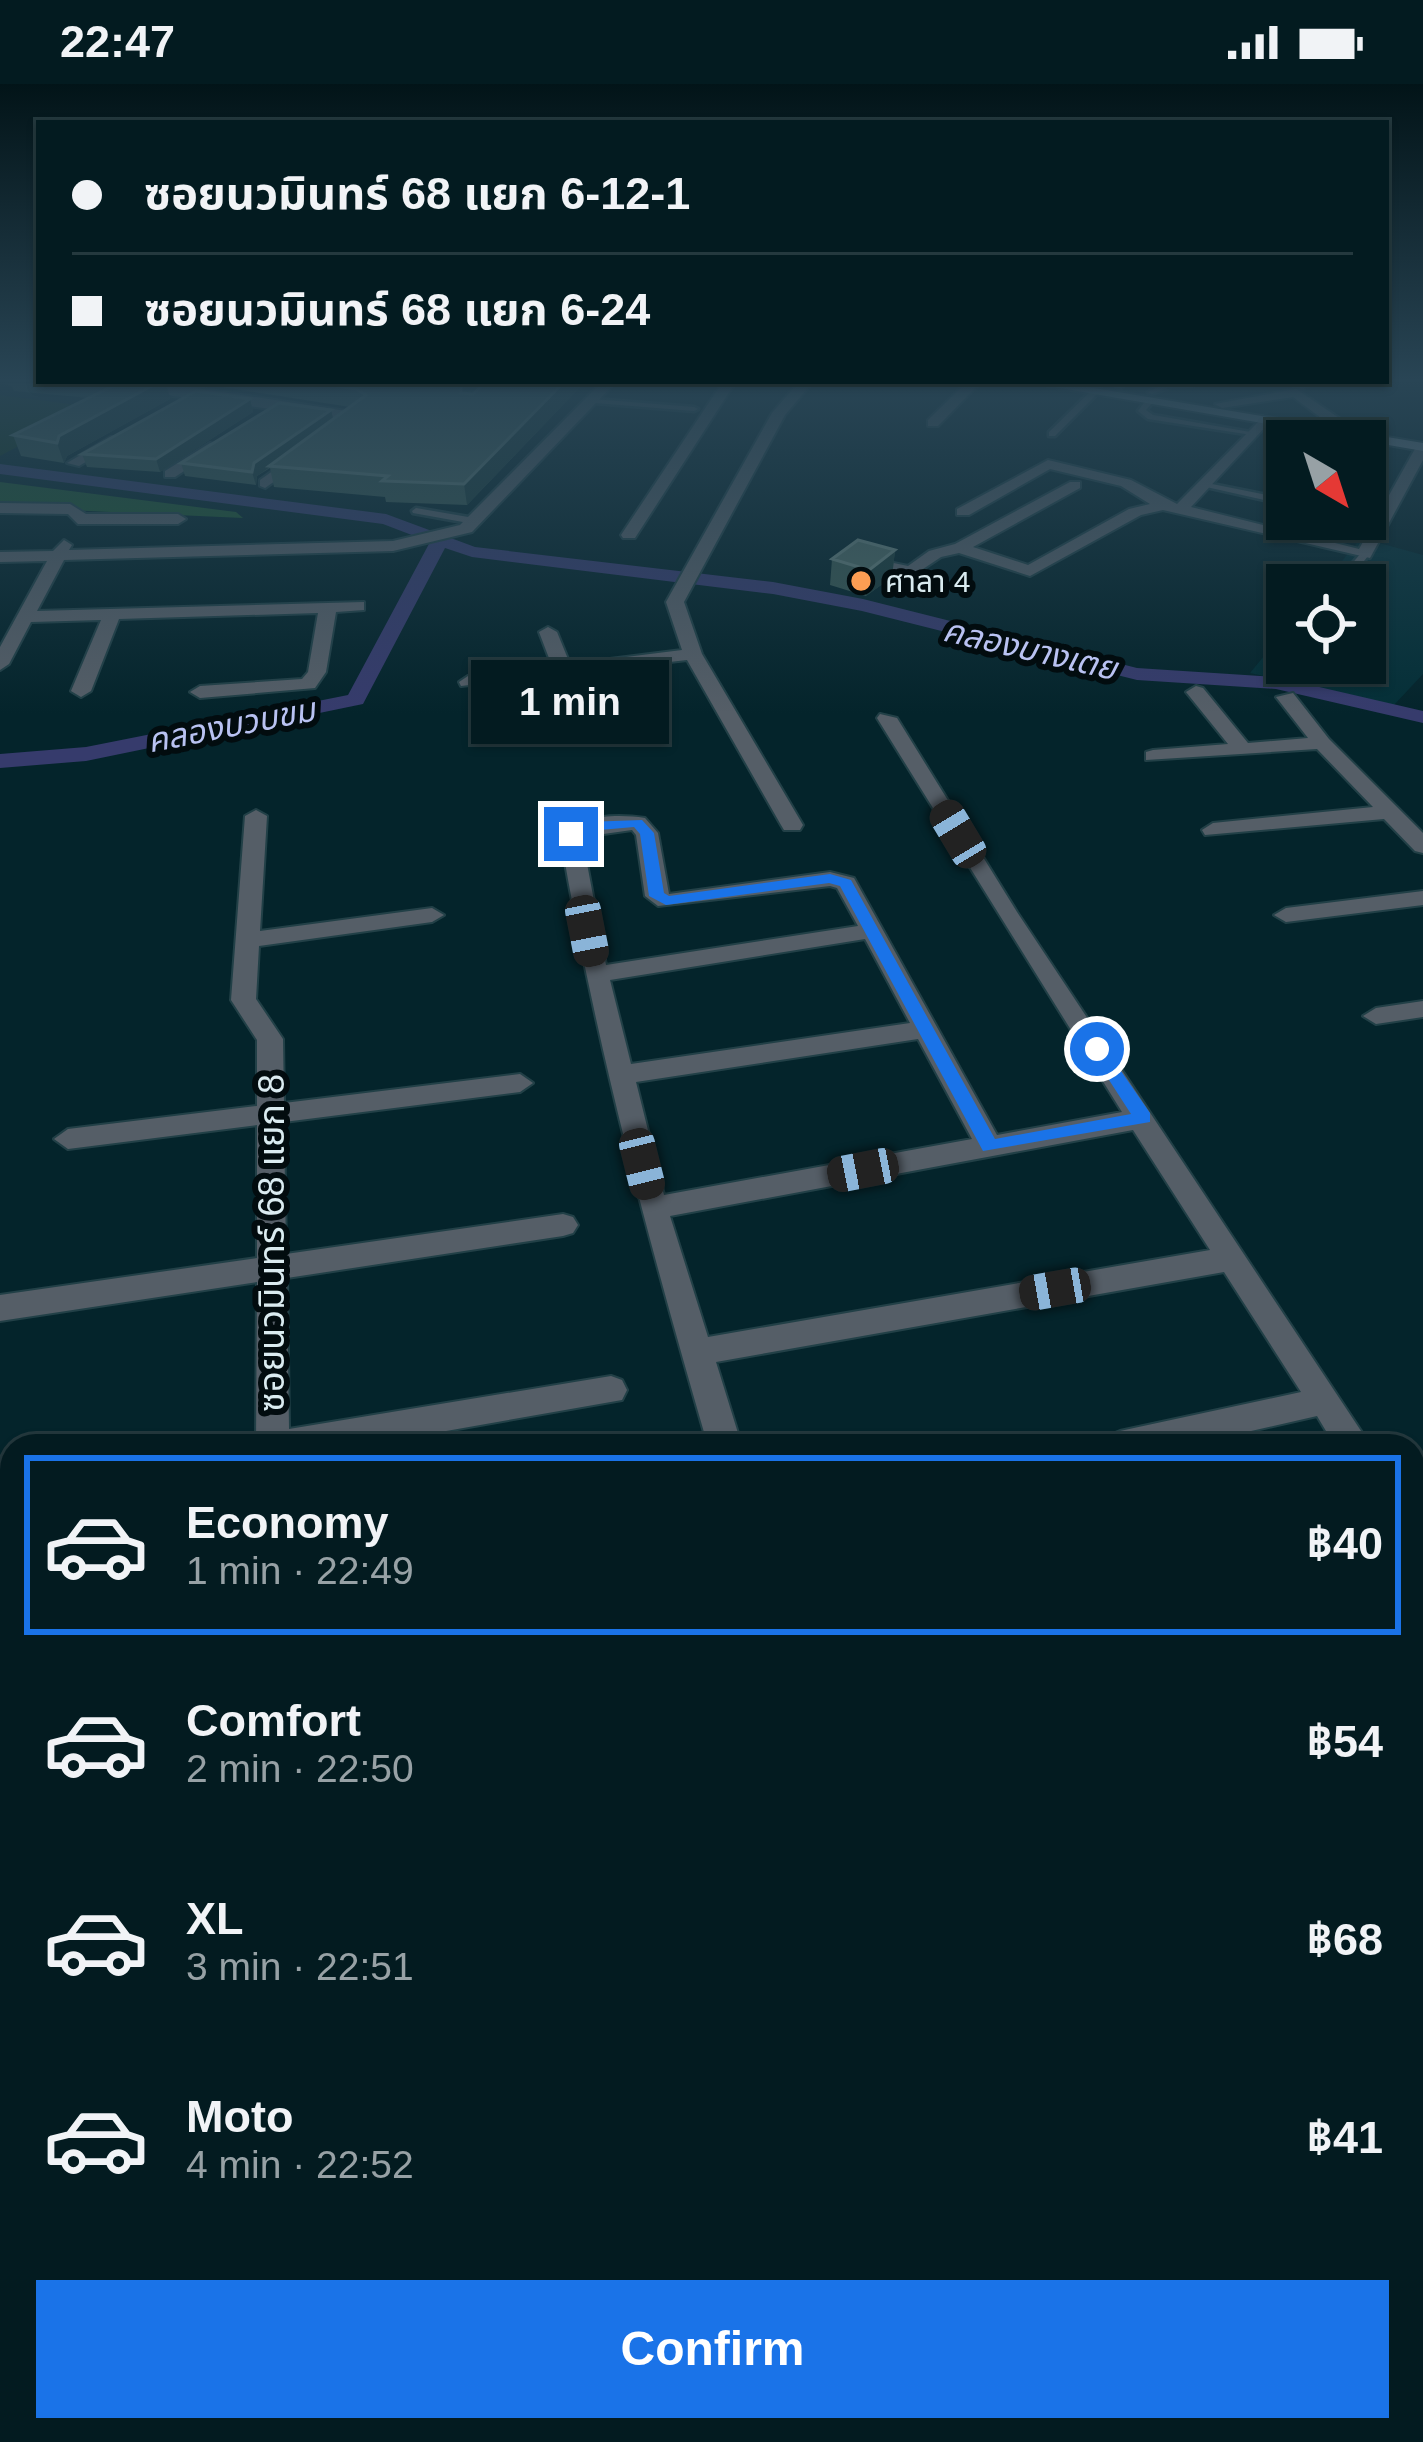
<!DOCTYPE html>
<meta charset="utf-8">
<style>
:root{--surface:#031b20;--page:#11282d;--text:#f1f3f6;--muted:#97a1a5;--line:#24393e;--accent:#1a73e8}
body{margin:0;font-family:Arial,"Noto Sans Thai",sans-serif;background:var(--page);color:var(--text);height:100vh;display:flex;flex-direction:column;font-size:45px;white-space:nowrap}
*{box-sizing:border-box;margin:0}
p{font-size:39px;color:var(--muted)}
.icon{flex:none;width:66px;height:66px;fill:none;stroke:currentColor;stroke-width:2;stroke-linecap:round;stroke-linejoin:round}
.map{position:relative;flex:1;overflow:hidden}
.drawer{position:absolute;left:0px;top:1350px;width:1425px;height:1008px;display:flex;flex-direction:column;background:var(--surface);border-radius:36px 36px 0 0;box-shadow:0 3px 9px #0004,0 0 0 3px var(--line)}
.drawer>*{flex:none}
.guide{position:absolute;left:36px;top:36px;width:1353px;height:264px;border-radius:0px;box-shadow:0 3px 9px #0004,0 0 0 3px var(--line);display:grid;align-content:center;height:264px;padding:0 36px;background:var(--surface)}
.needle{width:78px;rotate:141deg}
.fabs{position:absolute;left:1266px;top:336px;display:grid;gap:24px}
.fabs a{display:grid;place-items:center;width:120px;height:120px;border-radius:0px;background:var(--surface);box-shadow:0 3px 9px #0004,0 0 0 3px var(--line);font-size:60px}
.end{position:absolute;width:54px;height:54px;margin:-27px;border:15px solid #1a73e8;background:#fff;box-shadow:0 0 0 6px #fff}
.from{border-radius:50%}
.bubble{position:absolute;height:84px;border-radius:0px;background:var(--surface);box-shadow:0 3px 9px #0004,0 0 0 3px var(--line);font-size:39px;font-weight:700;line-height:84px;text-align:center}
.car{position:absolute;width:36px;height:72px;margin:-36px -18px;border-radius:15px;box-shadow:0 0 9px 3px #0007;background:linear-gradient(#222 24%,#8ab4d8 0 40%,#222 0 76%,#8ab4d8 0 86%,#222 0)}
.guide b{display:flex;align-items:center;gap:42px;height:114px;font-size:45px}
.guide b+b{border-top:3px solid var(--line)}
.guide i{width:30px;height:30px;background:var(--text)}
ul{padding:21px 0 0;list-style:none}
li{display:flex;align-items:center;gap:36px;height:180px;margin:0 24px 18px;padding:0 12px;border:6px solid transparent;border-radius:0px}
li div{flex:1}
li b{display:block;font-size:45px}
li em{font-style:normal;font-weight:700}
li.on{border-color:var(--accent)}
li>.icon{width:108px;height:108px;stroke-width:1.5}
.button{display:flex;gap:24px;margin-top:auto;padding:24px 36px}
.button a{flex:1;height:138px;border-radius:0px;background:var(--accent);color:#fff;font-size:48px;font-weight:700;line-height:138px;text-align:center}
.status{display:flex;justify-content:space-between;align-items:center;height:84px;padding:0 60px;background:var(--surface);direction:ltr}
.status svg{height:33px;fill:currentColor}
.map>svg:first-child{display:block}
.built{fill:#042f37}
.green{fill:#10341b}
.forest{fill:#1f5530}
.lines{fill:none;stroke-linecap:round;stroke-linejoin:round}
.canal{fill:#363b6c;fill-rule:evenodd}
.service-casing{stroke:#224047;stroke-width:5}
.minor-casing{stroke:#224047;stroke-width:4}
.tertiary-casing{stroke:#224047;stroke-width:4}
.secondary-casing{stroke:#224047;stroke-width:4}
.service{fill:#555e67;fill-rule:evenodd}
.minor{fill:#555e67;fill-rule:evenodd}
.tertiary{fill:#555e67;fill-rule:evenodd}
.secondary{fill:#73828f;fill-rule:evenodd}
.wall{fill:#375651}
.shaded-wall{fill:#1b3b3b}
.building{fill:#496662;stroke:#607b78;stroke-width:3}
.route{fill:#1a73e8}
.poi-dot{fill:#fc9d53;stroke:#020c0f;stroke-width:4.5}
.labels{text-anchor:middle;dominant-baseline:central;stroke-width:12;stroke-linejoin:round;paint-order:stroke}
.far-poi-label{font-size:30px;fill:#daebf0;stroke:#020c0f;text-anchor:start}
.far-water-label{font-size:33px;font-style:italic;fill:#b9c2f2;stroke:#020c0f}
.street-label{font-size:36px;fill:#daebf0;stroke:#020c0f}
</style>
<div class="status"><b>22:47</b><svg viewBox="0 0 49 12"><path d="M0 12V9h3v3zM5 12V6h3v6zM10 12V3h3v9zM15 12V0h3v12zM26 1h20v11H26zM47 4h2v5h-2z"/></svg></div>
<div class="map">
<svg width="1423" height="2358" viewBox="0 0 1423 2358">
<rect width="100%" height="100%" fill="#04242b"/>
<!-- built -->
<path class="built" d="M1361,454L1423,471V590L1394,621L1250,589L1287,544V579H1365V501H1322Z"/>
<!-- green -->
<path class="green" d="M0,311L92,323L0,372Z"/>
<!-- forest -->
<path class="forest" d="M0,398L236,428L243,434L0,423Z"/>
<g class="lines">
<!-- canal -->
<path class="canal" d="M0,380L386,430L475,463L773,498L863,515L1137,584L1276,593L1423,627V639L1276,605L1137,596L862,527L773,510L472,473L445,464L363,620L86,677L0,684V670L86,663L348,611L430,458L383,440L0,390Z"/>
<!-- service casing -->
<g class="service-casing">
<path id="service" d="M1119,299H1126L1121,305L1117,303Z
M1166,299H1218L1170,303L1152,310L1148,308Z
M1091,307L1098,309L1055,352H1049V348Z
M592,315L694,323L698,325L694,327L595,319Z
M1146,316L1153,318L1146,326L1153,331L1256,349L1252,351L1148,335L1138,327Z
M1202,398L1287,415V421L1202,402Z
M416,424L474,434L478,437L474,440L413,429L412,427Z
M1361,469L1369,471L1344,501H1334Z"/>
</g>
<!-- minor casing -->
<g class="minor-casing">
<path id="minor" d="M164,299L359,329L366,333L265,404L260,402V396L346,335L173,312L161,308Z
M601,299H615L472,448L393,467L64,476L37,527L364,518V526L336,528L326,588L315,604L200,614L190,608L200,602L302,595L308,588L318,529L119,535L91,607L81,613L71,607L101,536L31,538L9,580L0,586V563L47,477L0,478V468L53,467L64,456L72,461L69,466L393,457L460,441Z
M722,299H735L635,454H623L621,451Z
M798,299H812L785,331L684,518L702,570L803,741L800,746H784L781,741L687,576L461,602L459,598L468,592L552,582L539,548L548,543L557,548L570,580L682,566L666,518L772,329Z
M966,299H980L938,342H928V336Z
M1286,299H1309L1310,301L1303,305Z
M1263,333L1268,340L1191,423L1359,465L1416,363L1423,359V376L1370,474L1163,426L1141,431L1030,492L959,469L941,473L911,493L871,481L879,476L908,482L929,467L955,460L1070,398H1080V404L973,463L1028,481L1129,425L1150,420L1121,402L1050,385L969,431H957V425L1048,376L1131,396L1177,420Z
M111,353L123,356L79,382L67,379Z
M210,359L222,362L175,393H165V387Z
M0,419L70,420L86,430H178L186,435L178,440H78L68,430L0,429Z
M1196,602L1203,604L1248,659L1308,654L1276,613L1293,609L1329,655L1423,749V769L1415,767L1384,735L1205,751L1202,746L1213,739L1373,723L1317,665L1146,676V668L1153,666L1228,660L1186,608Z
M880,630L897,634L1017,828L1371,1362H1335L1317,1332L1185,1362H1103L1108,1352L1120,1347L1301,1308L1224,1188L716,1278L742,1362H708C649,1159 595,958 560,750C581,731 617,730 645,734L658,749L669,810L830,788L854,794L997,1051L1122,1028L877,634ZM632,746L636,751L645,812L658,822L830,802L837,804L858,842L606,881L582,753ZM865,855L910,939L631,980L610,896ZM918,955L972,1055L664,1111L636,998ZM1133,1046L1210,1166L708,1253L670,1132Z
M256,726L267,732L260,847L432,824L444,831L432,838L259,862L256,915L283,955L284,1019L520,990L533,999L520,1008L284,1038L286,1170L563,1130L573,1133L578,1141L573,1149L563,1152L287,1194L289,1345L611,1292L622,1296L627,1306L622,1316L361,1362H256L257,1198L0,1237V1211L257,1174V1041L68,1065L54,1055L68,1045L257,1022V956L231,916L245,732Z
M1423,807V821L1286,838L1274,831L1286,824Z
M1423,917V933L1376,940L1363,932L1376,924Z
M12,1388V1418L0,1420V1390Z
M1413,1429L1423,1433V1475L1413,1472Z
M1423,1505V1541L1413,1543V1507Z
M12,1613V1651L0,1653V1615Z
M1423,1796V1838L1413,1841V1799Z
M12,1905V1949L0,1951V1907Z
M1423,2171V2221L1413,2224V2174Z
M12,2313V2346H35L29,2358H0V2316Z
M233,2346H285L286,2358H234Z
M985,2346H1037L1041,2358H989Z"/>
</g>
<!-- tertiary casing -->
<g class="tertiary-casing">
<path id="tertiary" d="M1296,305L1342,336V342H1332L1293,313L1222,324L1215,320Z"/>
</g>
<!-- secondary casing -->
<g class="secondary-casing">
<path id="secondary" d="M1031,299H1064L1423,359V367Z"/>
</g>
<!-- service -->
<use href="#service" class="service"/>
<!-- minor -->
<use href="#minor" class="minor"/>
<!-- tertiary -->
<use href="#tertiary" class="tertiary"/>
<!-- secondary -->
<use href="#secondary" class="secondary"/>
</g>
<!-- wall -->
<path class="wall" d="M0,299H166L170,315L67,372L64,379L21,372L13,351L89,314L14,307L12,302Z
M197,299H584L467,421L386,418L385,413L274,403L270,384L257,392L256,401L185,392L181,379L331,326L333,335L350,323Z
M250,315L253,328L160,388L87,383L82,370Z
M895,466L892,493L866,512L830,501L832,475Z"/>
<!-- shaded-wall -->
<path class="shaded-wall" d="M154,299H166L170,315L67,372L64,379L57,359L59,352Z
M461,299H488L464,318L461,309Z
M563,299H584L467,421L464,400Z
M250,315L253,328L160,388L156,375Z
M331,326L334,338L257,392L256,401L252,388L254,379Z
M895,466L892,493L866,512L869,486Z"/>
<!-- building -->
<path class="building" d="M119,299H157L59,352L57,359L13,351Z
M320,299H461V309L473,310L485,299H563L464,400L382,397L388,392L269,382L366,311L356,305Z
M196,307L250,315L156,375L82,370Z
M279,319L331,326L254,379L252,388L181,379Z
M858,456L895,466L869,486L832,475Z"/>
<!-- sky -->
<linearGradient id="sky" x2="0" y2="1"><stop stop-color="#021418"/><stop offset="0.47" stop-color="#294555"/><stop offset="1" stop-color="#294555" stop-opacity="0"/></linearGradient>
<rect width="1423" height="630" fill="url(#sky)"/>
<!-- route -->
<path class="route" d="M642,736L654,749L664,809L669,812L830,790L851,796L995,1055L1131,1030L1089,965L1097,960L1103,961L1150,1029V1038L983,1067L840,802L829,799L666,821L649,812L640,750L634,743L588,747L571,754L564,750L585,738Z"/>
<!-- markers -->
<circle class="poi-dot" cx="861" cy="497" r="12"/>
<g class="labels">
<!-- far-poi labels -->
<g class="far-poi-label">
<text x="885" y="497">ศาลา 4</text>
</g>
<!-- far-water labels -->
<g class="far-water-label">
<text transform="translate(1030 565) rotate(13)">คลองบางเตย</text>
<text transform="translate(231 641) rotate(-11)">คลองบวบขม</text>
</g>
<!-- street labels -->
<g class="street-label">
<text transform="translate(271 1159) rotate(-90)">ซอยนวมินทร์ 68 แยก 8</text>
</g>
</g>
</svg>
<div class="fabs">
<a><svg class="needle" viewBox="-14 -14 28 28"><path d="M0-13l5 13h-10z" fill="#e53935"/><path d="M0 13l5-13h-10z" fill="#97a1a5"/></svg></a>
<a><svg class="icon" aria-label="locate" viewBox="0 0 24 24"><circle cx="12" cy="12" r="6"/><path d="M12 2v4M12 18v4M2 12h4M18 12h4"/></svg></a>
</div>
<i class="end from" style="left:1097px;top:965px"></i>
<i class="end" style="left:571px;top:750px"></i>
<div class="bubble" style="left:471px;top:576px;width:198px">1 min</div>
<i class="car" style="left:958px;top:750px;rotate:329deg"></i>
<i class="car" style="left:587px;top:847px;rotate:169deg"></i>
<i class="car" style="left:642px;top:1080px;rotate:166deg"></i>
<i class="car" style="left:863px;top:1086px;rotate:259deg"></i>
<i class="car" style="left:1055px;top:1205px;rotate:260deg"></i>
<div class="guide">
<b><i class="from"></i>ซอยนวมินทร์ 68 แยก 6-12-1</b>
<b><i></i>ซอยนวมินทร์ 68 แยก 6-24</b>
</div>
<section class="drawer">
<ul>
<li class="on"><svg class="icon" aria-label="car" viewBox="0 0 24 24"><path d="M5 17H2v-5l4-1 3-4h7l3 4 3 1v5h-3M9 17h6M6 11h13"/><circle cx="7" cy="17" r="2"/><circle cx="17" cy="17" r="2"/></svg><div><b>Economy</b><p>1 min · 22:49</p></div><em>฿40</em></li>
<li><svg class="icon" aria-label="car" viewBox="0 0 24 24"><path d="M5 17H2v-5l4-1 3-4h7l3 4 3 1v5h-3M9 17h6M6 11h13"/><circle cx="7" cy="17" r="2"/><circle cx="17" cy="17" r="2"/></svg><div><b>Comfort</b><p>2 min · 22:50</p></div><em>฿54</em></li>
<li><svg class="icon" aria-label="car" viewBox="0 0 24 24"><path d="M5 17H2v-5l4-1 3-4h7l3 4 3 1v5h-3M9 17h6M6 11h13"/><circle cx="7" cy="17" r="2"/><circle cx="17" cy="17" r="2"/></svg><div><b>XL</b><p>3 min · 22:51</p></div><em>฿68</em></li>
<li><svg class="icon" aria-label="car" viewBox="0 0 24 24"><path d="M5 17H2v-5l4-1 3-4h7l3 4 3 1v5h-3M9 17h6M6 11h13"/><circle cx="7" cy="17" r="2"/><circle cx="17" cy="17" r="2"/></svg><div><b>Moto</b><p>4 min · 22:52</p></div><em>฿41</em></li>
</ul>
<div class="button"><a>Confirm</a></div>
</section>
</div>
